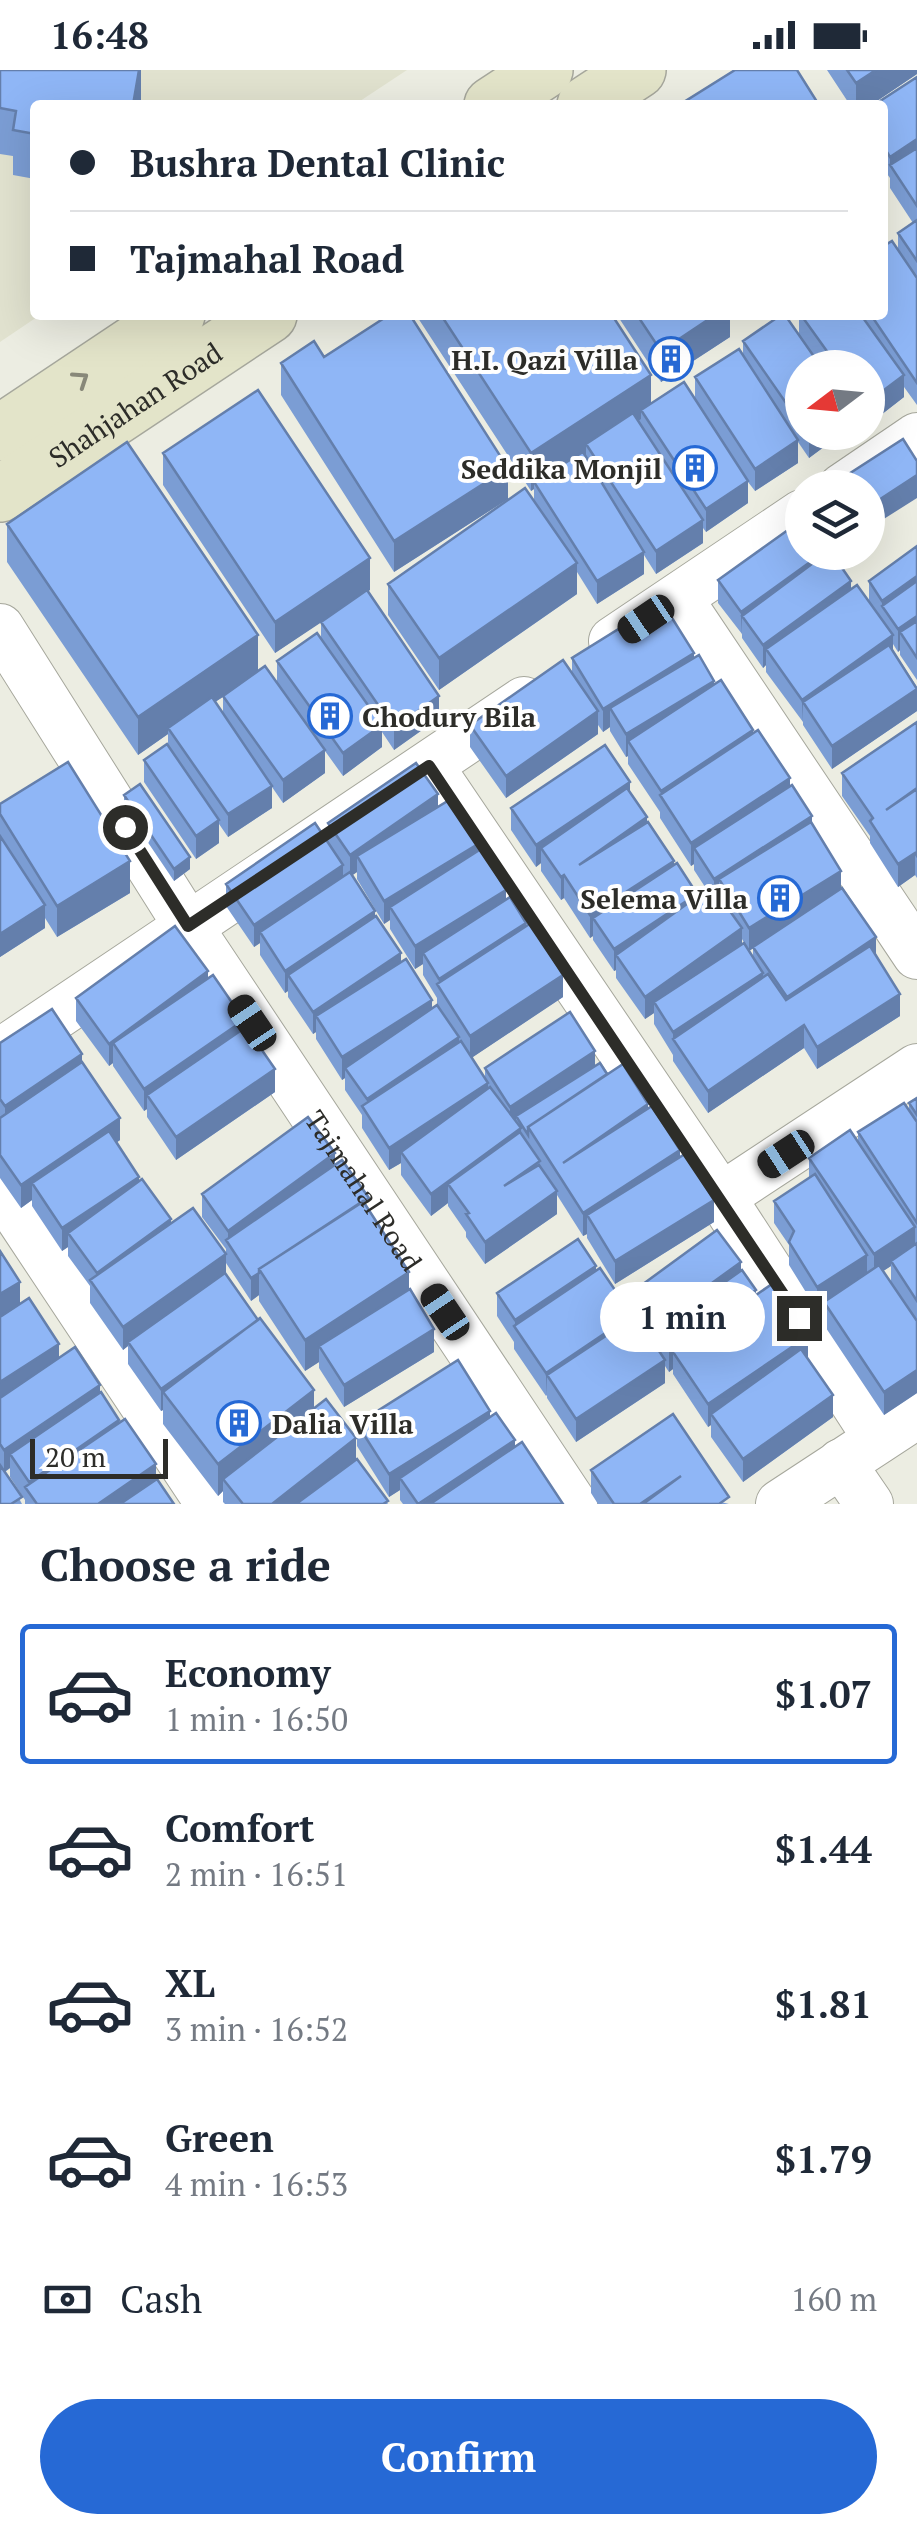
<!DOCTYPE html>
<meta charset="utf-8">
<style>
:root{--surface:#fff;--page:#f6f6f7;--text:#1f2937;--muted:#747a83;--line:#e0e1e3;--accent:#2669d5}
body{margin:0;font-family:"PT Serif",serif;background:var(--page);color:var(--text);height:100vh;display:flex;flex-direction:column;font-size:38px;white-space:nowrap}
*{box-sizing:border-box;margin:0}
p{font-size:32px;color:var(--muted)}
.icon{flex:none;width:55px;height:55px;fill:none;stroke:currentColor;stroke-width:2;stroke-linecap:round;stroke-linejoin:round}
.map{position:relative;height:1434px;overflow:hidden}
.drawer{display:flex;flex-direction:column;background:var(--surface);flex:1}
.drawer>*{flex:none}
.guide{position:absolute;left:30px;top:30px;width:858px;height:220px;border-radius:10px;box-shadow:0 10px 40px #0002;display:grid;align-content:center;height:220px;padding:0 40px;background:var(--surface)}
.needle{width:65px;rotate:254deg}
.controls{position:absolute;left:785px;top:280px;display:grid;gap:20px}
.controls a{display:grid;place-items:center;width:100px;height:100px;border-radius:50%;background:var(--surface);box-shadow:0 10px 40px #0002;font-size:50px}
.scale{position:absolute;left:30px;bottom:25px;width:138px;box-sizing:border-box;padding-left:10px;border:5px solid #2d2d29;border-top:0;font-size:28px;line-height:35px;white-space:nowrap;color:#2d2d29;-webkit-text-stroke:8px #fff;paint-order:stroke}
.end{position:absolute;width:45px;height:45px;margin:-22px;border:12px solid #2d2d29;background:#fff;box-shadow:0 0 0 5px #fff}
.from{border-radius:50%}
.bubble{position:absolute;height:70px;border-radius:35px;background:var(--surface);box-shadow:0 10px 40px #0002;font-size:32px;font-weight:700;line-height:70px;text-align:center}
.car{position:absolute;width:30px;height:60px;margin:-30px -15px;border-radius:12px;box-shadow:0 0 8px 2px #0007;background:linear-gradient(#222 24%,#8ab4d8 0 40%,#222 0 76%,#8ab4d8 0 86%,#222 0)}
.guide b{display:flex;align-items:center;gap:35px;height:95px;font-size:38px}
.guide b+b{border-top:2px solid var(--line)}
.guide i{width:25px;height:25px;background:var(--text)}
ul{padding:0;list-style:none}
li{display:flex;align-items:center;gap:30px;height:140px;margin:0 20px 15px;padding:0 20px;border:5px solid transparent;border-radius:10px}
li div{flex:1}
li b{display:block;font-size:38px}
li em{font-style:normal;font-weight:700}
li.current{border-color:var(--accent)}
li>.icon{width:90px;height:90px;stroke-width:1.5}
h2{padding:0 40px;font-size:45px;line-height:120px}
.pay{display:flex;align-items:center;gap:25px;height:110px;padding:0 40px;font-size:38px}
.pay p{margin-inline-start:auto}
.button{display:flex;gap:20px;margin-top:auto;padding:20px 40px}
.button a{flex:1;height:115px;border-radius:60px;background:var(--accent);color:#fff;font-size:40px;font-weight:700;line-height:115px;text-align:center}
.status{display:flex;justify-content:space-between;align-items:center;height:70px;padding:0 50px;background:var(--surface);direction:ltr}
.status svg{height:28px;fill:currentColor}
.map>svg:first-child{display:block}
.built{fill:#e1e2cf}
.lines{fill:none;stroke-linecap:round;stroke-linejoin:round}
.street-casing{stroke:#a6a79c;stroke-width:50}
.secondary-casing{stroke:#a6a79c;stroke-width:58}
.street{stroke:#fff;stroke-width:48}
.secondary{stroke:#e3e4c9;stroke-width:55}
.wall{fill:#7b9dd4;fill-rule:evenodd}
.shaded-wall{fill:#647fac}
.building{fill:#8fb6f6;stroke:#647fac;stroke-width:2.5}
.oneway{stroke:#888879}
.route{stroke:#2d2d29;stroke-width:12}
.labels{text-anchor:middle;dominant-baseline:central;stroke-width:8;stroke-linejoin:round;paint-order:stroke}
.poi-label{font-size:28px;font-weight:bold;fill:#2d2d29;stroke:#fff;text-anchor:end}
.street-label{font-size:28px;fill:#2d2d29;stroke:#fff}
</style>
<div class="status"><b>16:48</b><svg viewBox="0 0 49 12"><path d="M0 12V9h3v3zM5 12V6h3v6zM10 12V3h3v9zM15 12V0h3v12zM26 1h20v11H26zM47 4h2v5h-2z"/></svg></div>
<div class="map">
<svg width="917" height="1434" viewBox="0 0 917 1434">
<rect width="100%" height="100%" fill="#ecede2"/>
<!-- built -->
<path class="built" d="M0,0H407L354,35H35V245H40L0,272Z"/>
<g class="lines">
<!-- street casing -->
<g class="street-casing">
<g id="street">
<path d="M842,418L917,367"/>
<path d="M678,528L917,885"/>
<path id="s1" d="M0,558L188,856L573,1434"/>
<path d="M613,571L802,444"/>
<path d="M429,696L721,1127L878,1369"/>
<path d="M0,983L524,631"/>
<path d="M0,1118L210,1434"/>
<path d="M721,1127L917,998"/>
<path d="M841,1393L869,1434"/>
<path d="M780,1434L917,1344"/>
</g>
</g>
<!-- secondary casing -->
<g class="secondary-casing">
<g id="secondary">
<path d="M492,35L545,0"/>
<path d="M585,35L638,0"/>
<path d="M0,363L177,245"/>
<path id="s2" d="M0,424L269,245"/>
</g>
</g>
<!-- street -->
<use href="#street" class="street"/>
<!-- secondary -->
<use href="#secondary" class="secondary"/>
</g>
<!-- wall -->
<path class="wall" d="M0,0H141L35,35V109L13,105V86L0,84Z
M827,0H917V4L871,35H850Z
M917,7V335L904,317V327L868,355V298H802V362H844L809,388L798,372V393L755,421L748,412V433L706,462L703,458V473L656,504L644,485V504L597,534L577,502V524L439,620L388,545V514L534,433V419L531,421L416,245H612L651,334L695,329V307L743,285V271L799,265V245H882L898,180V163L913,153L890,118V108L882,97V35Z
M617,245H730V267L661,312Z
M324,287L508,429L394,502L281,325V293Z
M163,383L370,520L367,521L439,648L394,680L382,662V677L343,706L325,681V703L283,733L272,717V738L228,767L219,754V773L196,789L144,712V690L168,675V664L138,685L7,492V454L277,613V591L321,569V552L325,549L275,583L163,415ZM223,627V644L215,632Z
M917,476V610L900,585V580L898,582L893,574V580L917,617V641L832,699L803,655V652L766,602V595L763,598L742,568V564L718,533V510L827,482L851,519L869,531V511Z
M572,588H694L753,664L790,716L812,753L841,819L876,886L900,946L817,999L804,978L708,1043L673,991V985L654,954V943L645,949L616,908V900L614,901L593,870V866L590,868L564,828L561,830L541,801V793L536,797L511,760V738L630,722L674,795L697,827L707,820L694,800V794L691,796L660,748V742L628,694V686L626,687L610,661V657L603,662L598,655V664L506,728L470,677V655L572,603ZM742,869L749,881L753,878V888L742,875Z
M917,652V808L915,805L898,817L870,773V766L842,726V703Z
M124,725L190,799L174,811L124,737Z
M0,734L130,823L57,867L45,848V858L0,887Z
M438,737L478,781L506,829L526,857L563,927L471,988L485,1009V998L595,995L648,1038L680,1087L714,1152L615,1214L587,1168V1164L583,1166L557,1125V1144L485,1194L466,1167V1162L448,1136V1133L431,1146L401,1105V1093L389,1100L362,1058V1045L345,1020V1008L342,1010L316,969V962L313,964L288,927V921L285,923L260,885V873L254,877L226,836V814L328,773V753ZM357,802V809L384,854L390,850V859L415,899L423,894V905L437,928V936L432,939L401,892L352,805Z
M76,928L244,958L275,1022L176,1090L147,1047V1039L144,1041L113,996V993L109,996L76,951Z
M0,973L82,992L120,1070L116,1073L139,1112L171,1154L226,1184V1179L202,1147V1124L335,1095L369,1140L409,1220L434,1282L344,1337L319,1298V1292L305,1301L259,1231V1225L251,1231L226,1193V1204L314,1338L356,1390L388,1434H225L223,1432V1421L218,1426L163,1354V1340L161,1341L128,1294V1276L123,1280L90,1233V1216L68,1186V1177L62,1181L32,1136V1130L21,1138L0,1108Z
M917,1028V1323L884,1345L824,1255V1236L817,1240L789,1195V1175L774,1153V1131L809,1108V1088L858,1073V1062L909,1040V1033ZM891,1196V1212L883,1201Z
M596,1202L628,1239V1225L741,1202L756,1226L808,1288L833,1347L743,1412L711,1367V1355L708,1357L673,1304V1299L669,1302L665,1296V1313L576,1372L547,1328V1325L546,1326L514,1279V1272L497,1246V1223Z
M20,1234L59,1288L100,1323L174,1434H25V1430L10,1407V1398L5,1402L22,1434H0V1247Z
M490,1347L563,1434H403L400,1430V1420L389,1427L357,1376V1354Z
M591,1400L729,1434H598L591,1423Z"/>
<!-- shaded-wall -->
<path class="shaded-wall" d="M139,0H141V35H133Z
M876,0H917V4L871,35H856V13Z
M917,69V92L890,96V87Z
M715,245H730V267L661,312V281Z
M651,305V343L641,340V349L591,382L586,374V386L538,417L534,412V419L531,421V383Z
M904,305V327L868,355V332Z
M813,362H844L809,388V365Z
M798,370V393L755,421V399Z
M508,398V429L394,502V471Z
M917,405V428L868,459V437Z
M748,411V433L706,462V439Z
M703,450V473L656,504V481Z
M644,482V504L597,534V511Z
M824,482H827V503L742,546L741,565V542Z
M370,488V520L275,583V552Z
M577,493V524L439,620V588Z
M917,506V529L882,536V531Z
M851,511V534L766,579V595L763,598V575Z
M917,546V569L900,562V580L898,582V559Z
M258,565V603L171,662L168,658V664L138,685V647Z
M893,565V588L803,632L802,652V630Z
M694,583V606L610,638V657L603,662V639Z
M714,611V633L628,671V686L626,687V664Z
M917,619V641L832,699V676Z
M439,626V648L394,680V658Z
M598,641V664L506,728V706Z
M382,655V677L343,706V683Z
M753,660V682L661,727V721Z
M325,680V703L283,733V710Z
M790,708V730L694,778V794L691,796V773Z
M630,712V734L541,778V793L536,797V775Z
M272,716V738L228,767V744Z
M438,724V746L357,786V802L350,807V785Z
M812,746V769L719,809V829L714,832V809Z
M647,747V770L579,795Z
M219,750V773L196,789V766Z
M478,774V796L390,837V850L384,854V831Z
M915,783V805L898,817V794Z
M190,787V799L174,811V799Z
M130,791V823L57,867V836Z
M674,791V814L593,848V866L590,868V845Z
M343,795V817L260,862V873L254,877V855Z
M841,801V824L749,881V858Z
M564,805V828L561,830V807Z
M506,820V843L423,883V894L415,899V876Z
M697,824V846L616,885V900L614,901V879Z
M45,835V858L0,887V864Z
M375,841V863L288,905V921L285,923V901Z
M526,853V875L439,918V909Z
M742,858V881L654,932V943L645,949V927Z
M876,867V890L787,949V927Z
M401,883V906L316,946V962L313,964V942Z
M208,901V924L113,973V993L109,996V974Z
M763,903V926L673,969V985V962Z
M563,905V927L470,989V966Z
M900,924V946L817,999V977Z
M432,930V952L345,998V1008L342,1010V987Z
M244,950V973L147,1025V1039L144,1041V1019Z
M804,955V978L708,1043V1021Z
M459,967V989L367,1042V1029Z
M595,981V1003L516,1046V1056L510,1060V1037Z
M82,984V1007L5,1059V1036Z
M275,999V1022L176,1090V1067Z
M488,1013V1036L401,1082V1093L389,1100V1078Z
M648,1034V1056L563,1093Z
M120,1048V1070L40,1125L32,1113V1130L21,1138V1115Z
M521,1058V1080L448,1114V1133L431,1146V1124Z
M680,1080V1103L587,1145V1164L583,1166V1143Z
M335,1083V1106L228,1174V1161Z
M139,1107V1130L68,1163V1177L62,1181V1158Z
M557,1121V1144L485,1194V1172Z
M714,1130V1152L615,1214V1191Z
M171,1149V1172L97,1220V1203Z
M915,1157V1179L891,1191V1196L874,1207V1184Z
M226,1184V1207L128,1272V1276L123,1280V1257Z
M867,1185V1208L824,1232V1236L817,1240V1217Z
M741,1192V1215L657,1260V1276L651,1280V1257Z
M596,1196V1219L515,1257V1250Z
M409,1202V1233L319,1276V1292L305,1301V1270Z
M259,1203V1225L251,1231V1208Z
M20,1212V1234L0,1247V1224Z
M756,1220V1242L673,1282V1299L669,1302V1279Z
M632,1245V1268L547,1305L546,1326V1303Z
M258,1250L163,1322V1340L161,1341V1319Z
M434,1259V1282L344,1337V1315Z
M808,1266V1289L711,1344V1355L708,1357V1334Z
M59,1274V1296L0,1335V1312Z
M665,1290V1313L576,1372V1349Z
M917,1300V1323L884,1345V1322Z
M100,1315V1337L10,1384V1398L4,1402V1380Z
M314,1320V1352L223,1409V1421L218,1426V1394Z
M833,1325V1347L743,1412V1389Z
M490,1341V1363L400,1408V1420L389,1427V1404Z
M119,1350V1372L29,1422V1412Z
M356,1368V1390L301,1434H272Z
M515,1370V1392L453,1434H420Z
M156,1394V1416L131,1434H98Z"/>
<!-- building -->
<path class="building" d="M0,0H139L133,35H35V64L13,60L16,41L0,38Z
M735,0H797L819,35H686L684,32Z
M847,0H876L856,13Z
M917,7V69L890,87L882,74V35H874Z
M917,78V136L890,95Z
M917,150V191L898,163Z
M892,171L917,208V313L871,245H882V177Z
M389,245H410L508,398L394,471L281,293L314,271L324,287Z
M441,245H612L651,305L531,383Z
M637,245H715L661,281Z
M781,245H785L822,298H802V356L743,271Z
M801,245H861L904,305L868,332V298H839Z
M739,279L798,370L755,399L695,307Z
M684,312L748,411L706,439L641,340Z
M258,320L370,488L275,552L163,383Z
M633,343L703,450L656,481L586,374Z
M903,369L917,391V405L868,437V418H827Z
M127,372L258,565L138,647L7,454Z
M583,382L644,482L597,511L534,412Z
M525,418L577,493L439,588L388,514Z
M802,450V482H824L741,542L718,510Z
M917,476V506L882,531L869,511Z
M828,482H831L851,511L763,575L742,546Z
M917,511V546L898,559L882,536Z
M857,515L893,565L802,630L766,579Z
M367,520L439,626L394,658L321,552Z
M662,532L694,583L603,639L572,588Z
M917,551V588L900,562Z
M317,563L382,655L343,683L277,591Z
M889,575L917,619L832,676L803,632Z
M699,585L714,611L626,664L610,638Z
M563,590L598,641L506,706L470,655Z
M265,596L325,680L283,710L223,626Z
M721,610L753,660L661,721L628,671Z
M212,627L272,716L228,744L168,658Z
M917,652V718L886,740L917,719V786L915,783L898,794L870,751L873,748L842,703Z
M758,660L790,708L691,773L660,725Z
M167,674L219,750L196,766L144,690Z
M605,675L630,712L536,775L511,738Z
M68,692L130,791L57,836L0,744V734Z
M416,693L438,724L350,785L328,753Z
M140,714L190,787L174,799L124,725Z
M792,715L812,746L714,809L694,778Z
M627,718L647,747L579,795L648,752L674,791L590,845L564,805L561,807L541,778Z
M451,729L478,774L384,831L357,786Z
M811,752L841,801L749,858L719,809Z
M315,753L343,795L254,855L226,814Z
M0,766L45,835L0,864Z
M481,779L506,820L415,876L390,837Z
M677,793L697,824L614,879L593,848Z
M350,802L375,841L285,901L260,862Z
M712,816L742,858L645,927L616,885Z
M842,818L876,867L787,927L753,877Z
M510,827L526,853L439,909L423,883Z
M376,846L401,883L313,942L288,905Z
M531,853L563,905L470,966L437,914Z
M175,856L208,901L109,974L76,928Z
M744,873L763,903L673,962L654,932Z
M870,876L900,924L817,977L804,955L708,1021L673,969L768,904L786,930Z
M406,889L432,930L342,987L316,946Z
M213,905L244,950L144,1019L113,973Z
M437,935L459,967L367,1029L345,998Z
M52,939L82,984L5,1036L0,1029V973Z
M570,942L595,981L510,1037L485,998Z
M246,957L275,999L176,1067L147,1025Z
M461,971L488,1013L389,1078L362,1036Z
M82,992L120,1048L21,1115L0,1085V1048Z
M600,993L607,1004L528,1057V1065L516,1046Z
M623,994L648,1034L563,1093L652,1036L680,1080L583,1143L528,1057Z
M490,1017L521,1058L431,1124L401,1082Z
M917,1028V1045L909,1033Z
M904,1033L917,1052V1153L858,1062Z
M308,1047L335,1083L228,1161L202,1124Z
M850,1060L915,1157L874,1184L809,1088Z
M109,1061L139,1107L62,1158L32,1113Z
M520,1062L540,1091L504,1116L539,1095L557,1121L485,1172L466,1144L469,1143L448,1114Z
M685,1084L714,1130L615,1191L587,1145Z
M342,1090L369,1128L259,1199V1203L251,1208L226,1170Z
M815,1104L867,1185L817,1217L789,1172L794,1161L774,1131Z
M142,1109L171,1149L97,1203L68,1163Z
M363,1131L409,1202L305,1270L259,1199Z
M193,1138L226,1184L123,1257L90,1210Z
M717,1160L741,1192L651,1257L628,1225Z
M578,1169L596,1196L515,1250L497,1223Z
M917,1173V1231L891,1191Z
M0,1181L20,1212L0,1224Z
M879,1195L917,1251V1300L884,1322L824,1232Z
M600,1198L632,1245L546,1303L514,1256Z
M742,1200L756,1220L669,1279L657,1260Z
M225,1203L258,1250L161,1319L128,1272Z
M772,1214L808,1266L708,1334L673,1282Z
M410,1219L434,1259L344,1315L319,1276Z
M29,1228L59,1274L0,1312V1247Z
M636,1246L665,1290L576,1349L547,1305Z
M260,1248L314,1320L218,1394L163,1322Z
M75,1277L100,1315L4,1380L0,1374V1328Z
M801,1279L833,1325L743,1389L711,1344Z
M458,1290L490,1341L389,1404L357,1354Z
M101,1322L119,1350L29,1412L10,1384Z
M326,1329L356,1368L272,1434H243L223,1409Z
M496,1343L515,1370L418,1434L400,1408Z
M673,1344L729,1427L719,1434H643L681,1406L640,1434H614L591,1400Z
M125,1349L156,1394L98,1434H37L25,1417Z
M522,1372L563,1434H430Z
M357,1389L388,1431L383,1434H296Z
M0,1395L22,1427L11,1434H0Z
M157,1409L174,1434H120Z"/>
<!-- one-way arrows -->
<defs><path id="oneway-chevron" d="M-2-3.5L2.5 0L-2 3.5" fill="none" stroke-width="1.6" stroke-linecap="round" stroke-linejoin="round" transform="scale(2.5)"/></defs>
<use class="oneway" href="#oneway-chevron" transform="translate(81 309) rotate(-34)"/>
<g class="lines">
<!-- route -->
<path class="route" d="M125,757L188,856L429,696L799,1248"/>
</g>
<!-- icons -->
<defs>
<g id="building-ring" transform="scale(2.25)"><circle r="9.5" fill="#fff" stroke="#2669d5" stroke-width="1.5"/><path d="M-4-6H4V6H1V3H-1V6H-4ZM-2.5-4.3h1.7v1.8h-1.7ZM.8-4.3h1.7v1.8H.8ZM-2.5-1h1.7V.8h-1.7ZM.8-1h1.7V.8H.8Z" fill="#2669d5"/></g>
</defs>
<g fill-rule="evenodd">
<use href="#building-ring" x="671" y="289"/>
<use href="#building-ring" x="695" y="398"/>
<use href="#building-ring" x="330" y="646"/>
<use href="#building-ring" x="780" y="828"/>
<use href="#building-ring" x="239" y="1353"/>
</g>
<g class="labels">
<!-- poi labels -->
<g class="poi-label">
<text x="638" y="289">H.I. Qazi Villa</text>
<text x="662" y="398">Seddika Monjil</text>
<text x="362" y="646" text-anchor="start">Chodury Bila</text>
<text x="748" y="828">Selema Villa</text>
<text x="272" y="1353" text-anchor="start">Dalia Villa</text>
</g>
<!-- street labels -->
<g class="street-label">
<text stroke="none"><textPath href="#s2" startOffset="162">Shahjahan Road</textPath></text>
<text stroke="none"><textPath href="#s1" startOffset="670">Tajmahal Road</textPath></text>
</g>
</g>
</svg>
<div class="controls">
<a><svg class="needle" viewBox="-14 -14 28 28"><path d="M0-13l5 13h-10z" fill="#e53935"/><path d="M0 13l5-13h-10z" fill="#747a83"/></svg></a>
<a><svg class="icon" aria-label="layers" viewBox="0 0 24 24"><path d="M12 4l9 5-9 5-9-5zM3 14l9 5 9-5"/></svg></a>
</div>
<div class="scale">20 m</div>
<i class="end from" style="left:125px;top:757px"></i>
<i class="end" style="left:799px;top:1248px"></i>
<div class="bubble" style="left:600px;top:1212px;width:165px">1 min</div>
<i class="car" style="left:646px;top:549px;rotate:236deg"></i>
<i class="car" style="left:252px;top:953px;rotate:326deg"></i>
<i class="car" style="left:786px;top:1084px;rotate:237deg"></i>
<i class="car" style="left:445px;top:1242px;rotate:326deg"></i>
<div class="guide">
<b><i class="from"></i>Bushra Dental Clinic</b>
<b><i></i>Tajmahal Road</b>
</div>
</div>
<section class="drawer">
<h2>Choose a ride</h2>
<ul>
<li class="current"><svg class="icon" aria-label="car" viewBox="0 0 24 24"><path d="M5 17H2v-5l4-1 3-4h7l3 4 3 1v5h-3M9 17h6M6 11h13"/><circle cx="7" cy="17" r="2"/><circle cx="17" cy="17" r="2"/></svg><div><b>Economy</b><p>1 min · 16:50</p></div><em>$1.07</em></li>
<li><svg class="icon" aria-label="car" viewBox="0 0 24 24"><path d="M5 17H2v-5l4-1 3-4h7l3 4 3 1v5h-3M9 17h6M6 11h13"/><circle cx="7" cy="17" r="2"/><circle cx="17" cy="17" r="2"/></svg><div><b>Comfort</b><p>2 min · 16:51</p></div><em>$1.44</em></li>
<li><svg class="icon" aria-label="car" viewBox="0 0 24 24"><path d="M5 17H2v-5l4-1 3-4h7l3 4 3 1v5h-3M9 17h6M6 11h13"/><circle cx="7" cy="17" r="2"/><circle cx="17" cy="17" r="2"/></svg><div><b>XL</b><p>3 min · 16:52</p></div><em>$1.81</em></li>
<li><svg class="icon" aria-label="car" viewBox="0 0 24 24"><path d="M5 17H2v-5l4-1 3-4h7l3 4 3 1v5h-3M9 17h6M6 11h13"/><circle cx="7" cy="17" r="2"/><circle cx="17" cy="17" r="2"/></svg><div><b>Green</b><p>4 min · 16:53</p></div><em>$1.79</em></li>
</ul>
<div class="pay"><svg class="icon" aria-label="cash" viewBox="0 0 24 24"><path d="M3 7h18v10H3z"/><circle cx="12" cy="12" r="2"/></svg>Cash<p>160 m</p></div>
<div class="button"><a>Confirm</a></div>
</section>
